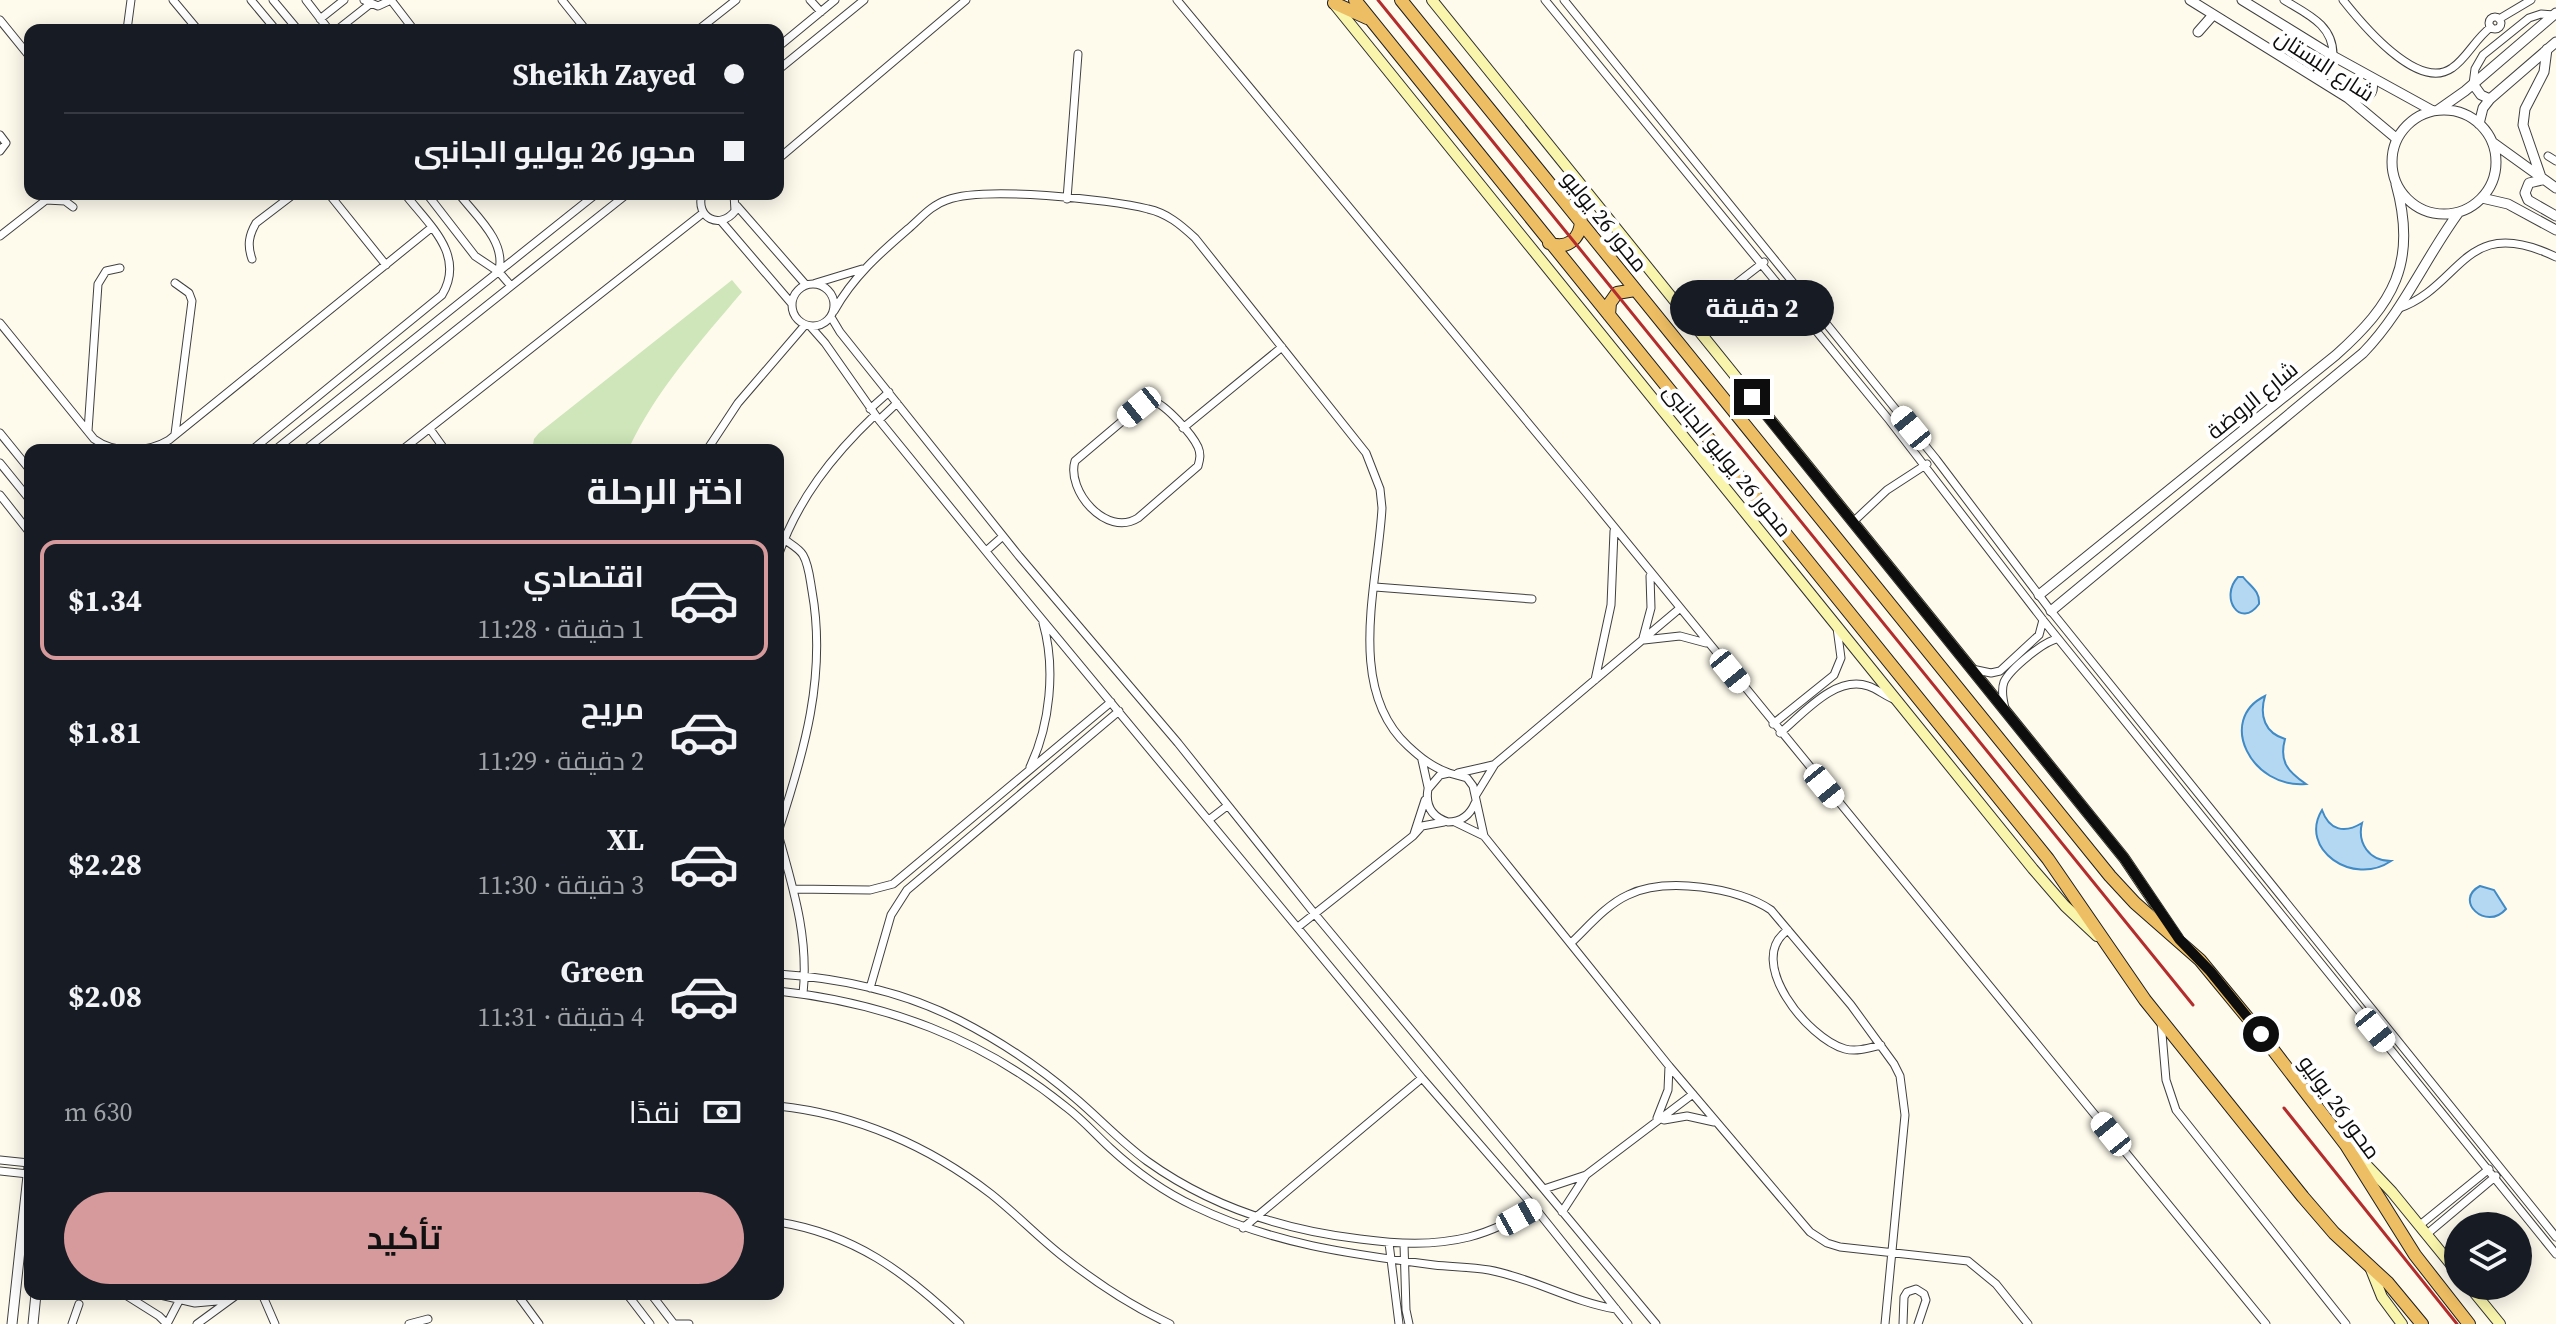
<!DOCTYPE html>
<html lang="ar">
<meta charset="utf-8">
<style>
:root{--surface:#171b24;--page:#20242c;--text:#f1f3f6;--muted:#9ea1a6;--line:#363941;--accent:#d69a9c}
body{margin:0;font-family:"Source Serif 4",Cairo,serif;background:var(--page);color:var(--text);direction:rtl;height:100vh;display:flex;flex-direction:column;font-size:30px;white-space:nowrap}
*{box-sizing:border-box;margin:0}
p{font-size:26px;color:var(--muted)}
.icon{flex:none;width:44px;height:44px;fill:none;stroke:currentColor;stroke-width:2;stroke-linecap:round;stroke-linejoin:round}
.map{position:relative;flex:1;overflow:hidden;direction:ltr}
.sheet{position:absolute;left:24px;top:444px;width:760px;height:856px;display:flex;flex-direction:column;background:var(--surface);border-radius:16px;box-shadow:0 4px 20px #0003;direction:rtl}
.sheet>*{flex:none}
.guide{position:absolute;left:24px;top:24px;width:760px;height:176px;border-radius:16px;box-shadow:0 4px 20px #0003;direction:rtl;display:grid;align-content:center;height:176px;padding:0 40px;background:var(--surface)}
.fabs{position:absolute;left:2444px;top:1212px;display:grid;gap:16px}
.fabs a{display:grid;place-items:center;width:88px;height:88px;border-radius:50%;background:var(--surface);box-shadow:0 4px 20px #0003;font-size:40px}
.end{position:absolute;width:36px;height:36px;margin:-18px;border:10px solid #0d0d0d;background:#fff;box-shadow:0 0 0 4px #fff}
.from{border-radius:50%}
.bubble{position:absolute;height:56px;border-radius:28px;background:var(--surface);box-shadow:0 4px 20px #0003;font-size:26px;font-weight:700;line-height:56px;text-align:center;direction:rtl}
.car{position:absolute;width:24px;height:48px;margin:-24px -12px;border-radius:10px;box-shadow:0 0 6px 2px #0007;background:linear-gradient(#fff 24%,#345 0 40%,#fff 0 76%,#345 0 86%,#fff 0)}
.guide b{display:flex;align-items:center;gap:28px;height:76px;font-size:30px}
.guide b+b{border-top:2px solid var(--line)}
.guide i{width:20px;height:20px;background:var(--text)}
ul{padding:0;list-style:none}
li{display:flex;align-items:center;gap:24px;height:120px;margin:0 16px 12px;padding:0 24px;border:4px solid transparent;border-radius:16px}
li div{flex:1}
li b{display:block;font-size:30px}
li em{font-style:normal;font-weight:700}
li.on{border-color:var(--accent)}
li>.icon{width:72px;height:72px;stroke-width:1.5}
h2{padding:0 40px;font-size:36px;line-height:96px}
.pay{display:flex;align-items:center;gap:20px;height:88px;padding:0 40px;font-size:30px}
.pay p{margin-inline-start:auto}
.button{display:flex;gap:16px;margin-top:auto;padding:16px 40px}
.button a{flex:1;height:92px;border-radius:48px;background:var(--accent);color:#111;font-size:32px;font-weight:700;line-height:92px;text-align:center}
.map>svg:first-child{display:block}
.green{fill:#cee6b9}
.water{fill:#b5d8f2;stroke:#408ac5;stroke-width:2}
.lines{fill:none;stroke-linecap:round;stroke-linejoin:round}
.minor-casing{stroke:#404040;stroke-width:9}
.tertiary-casing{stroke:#404040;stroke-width:11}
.secondary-casing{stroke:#2f2f2f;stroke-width:12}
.trunk-casing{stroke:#1e1e1e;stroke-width:14}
.minor{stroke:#fff;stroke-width:7}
.tertiary{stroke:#fff;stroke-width:9}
.secondary{stroke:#faf5ac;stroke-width:10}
.trunk{stroke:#eebe64;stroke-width:12}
.rail{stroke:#b42d2d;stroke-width:3}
.route{stroke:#0d0d0d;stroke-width:10}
.labels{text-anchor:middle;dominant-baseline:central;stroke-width:8;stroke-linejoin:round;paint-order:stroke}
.street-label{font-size:22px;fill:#0d0d0d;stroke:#fff}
</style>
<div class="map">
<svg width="2556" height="1324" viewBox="0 0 2556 1324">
<rect width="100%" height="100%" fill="#fefbed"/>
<!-- green -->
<path class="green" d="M732,280L742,292C700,342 656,390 628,450H532L534,439L539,433Z"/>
<!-- water -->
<path class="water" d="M2238,577H2243C2251,587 2260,591 2259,604C2240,630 2219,597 2238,577Z
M2265,696C2259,716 2265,733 2285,739C2279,761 2287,771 2306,784C2252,789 2216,720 2265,696Z
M2322,810C2329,830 2344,834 2362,823C2357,843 2369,861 2391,861C2353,887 2298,849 2322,810Z
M2480,886L2494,890L2506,909C2486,932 2453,900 2480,886Z"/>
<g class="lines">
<!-- minor casing -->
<g class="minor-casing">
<path id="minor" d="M173,0L198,30
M251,0L276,30
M273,0L298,30
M306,0L329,30
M364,0L378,6L391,0
M391,0L414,30
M562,0L586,30
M810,0L821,12
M1177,0L1588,495L2266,1324
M1545,0L1890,421L2043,620L2556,1254
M1564,0L1936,459L2051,611L2556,1237
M2284,0C2307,14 2334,25 2333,56
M2343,0C2362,24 2418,92 2452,68C2467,58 2475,39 2491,27
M2489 23a6 6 0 1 1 12 0a6 6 0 1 1-12 0Z
M320,19L344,0
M2499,19L2531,0
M0,20L30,57
M127,30L131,0
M337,30L370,4
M698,30L736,0
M778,47L835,0
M778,70L864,0
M2473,84L2475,69L2483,55L2529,18L2541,14L2554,15
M0,135L6,143L0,151
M2548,156L2556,161
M778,159L966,0
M329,194L386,265
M427,194L475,256L499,272L511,286
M459,194C475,215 506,241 499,270
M702,194C695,218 720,230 735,211L734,194
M1067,199L1078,54
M737,206L806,285
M721,221L792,304
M0,236L46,200L65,201L73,207
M252,259C247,245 249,235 256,223L294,194
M175,283L189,293L192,301L175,434
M816,283L862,269
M792 305a21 21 0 1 1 42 0a21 21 0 1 1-42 0Z
M2397,309C2463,287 2463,212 2556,257
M834,311C853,277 879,254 908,229C920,219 931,205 947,200C983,186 1109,199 1148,209C1167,213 1181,225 1195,238L1366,453L1380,489L1382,508C1378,583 1345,688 1408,746C1421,758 1432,767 1449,773
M1683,311L1706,307L1764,262
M831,317L840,332L1019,556L1178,743L1314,913L1656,1324
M0,323L94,439C114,454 148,453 169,440L431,228
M810,326L825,343L879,420L997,565L1422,1078L1535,1208L1628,1324
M1153,401C1166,405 1192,434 1198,447C1201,454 1200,459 1198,466L1138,518C1106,538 1066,490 1075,461L1139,407Z
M870,409L889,392
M879,420L897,403
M1183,428L1282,347
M430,429L445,450
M88,431L98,284L106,271L120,268
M0,433L30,470
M252,450L442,295C466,255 429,225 405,194
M275,450L596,194
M305,450L627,194
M402,450L703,213
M707,450L738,403L805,325
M0,463L30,500
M0,495L30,533
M1853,522L1887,490L1927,464
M986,551L1003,536
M778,556C798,499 832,456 875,415
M1375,587L1532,599
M1643,638L1651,608L1650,576
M1644,640L1680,636L1706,643
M1972,669L1991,673L2000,671L2039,635L2043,620
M1595,680L1611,605L1614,531
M2005,708C2003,700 2001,690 2004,682C2010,669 2045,640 2058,639
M1773,724L1834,675L1841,658L1837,628
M1780,733C1803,714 1835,675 1868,686C1878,689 1886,697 1896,700
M1422,760L1428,787
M1030,767C1050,725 1056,668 1043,623
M1458,773L1493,765
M1476,795L1495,764L1679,609
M1475,803C1470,815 1462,822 1448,822C1432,817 1425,806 1428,789L1440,775L1449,773L1467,778L1473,786L1484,836L1669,1066L1810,1232L1827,1243L1840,1247L1968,1261L1996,1284L2028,1324
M1210,819L1227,806
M1455,822L1484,836
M778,832C804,753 827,675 812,591C810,580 809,565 803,555C799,548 790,544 784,539
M778,834C793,888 809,937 803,994
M1414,834L1425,800
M794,889L870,890L893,884L1111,702
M1298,927L1413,836L1422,826L1444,822
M1788,930C1744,960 1808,1039 1845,1049C1857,1052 1869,1048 1881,1045
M1571,943C1588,927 1606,905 1628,895C1665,877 1738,887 1771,910L1851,1005L1894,1064L1900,1076L1905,1115L1885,1324
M778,974C840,978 904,992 959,1020C1000,1041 1039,1067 1074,1097C1099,1118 1121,1142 1147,1161C1211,1207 1283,1230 1360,1239C1397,1244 1433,1246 1469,1237C1493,1231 1513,1220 1535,1208
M870,988L891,915L907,890L1119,711
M778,991C886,1003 981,1038 1066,1107C1082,1119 1095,1134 1110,1148C1135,1171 1164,1192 1194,1206C1273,1244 1349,1254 1434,1265C1452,1267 1471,1267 1489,1270C1533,1278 1572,1302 1616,1309
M2161,1022L2166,1080L2176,1110L2346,1324
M778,1106C856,1114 929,1146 991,1194C1015,1213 1037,1236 1061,1255C1095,1282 1131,1306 1170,1324
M1657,1118L1668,1090L1669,1066
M1664,1120L1687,1116L1714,1122
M0,1160L29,1163
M0,1171L28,1174
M1544,1189L1586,1175L1693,1094
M1562,1212L1586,1175
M778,1222C854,1234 905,1272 960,1324
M2420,1225L2489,1169
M1243,1228L1422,1078
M2427,1234L2496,1176
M1389,1243L1399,1324
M1404,1244L1406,1310L1409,1324
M124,1294L159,1316L167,1324
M156,1294L195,1303L228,1300
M262,1294L275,1324
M517,1294L539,1324
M627,1294L650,1324
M651,1294L674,1324
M72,1324L79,1304
M167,1324L179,1301
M197,1324L238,1294
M409,1324L428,1319
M672,1324H689
M1903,1324L1904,1297L1907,1292L1916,1289L1924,1294L1926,1300L1918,1324"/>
</g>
<!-- tertiary casing -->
<g class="tertiary-casing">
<path id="tertiary" d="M2190,0L2348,98L2397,139
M2242,0L2333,56L2433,111
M2198,32L2213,15
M2547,49L2544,72L2525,109L2523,125L2542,180L2529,183L2525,193L2528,200L2556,216
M2473,84L2481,95L2490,99
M2348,98C2364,99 2377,97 2371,78
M2392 162a52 52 0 1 1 104 0a52 52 0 1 1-104 0Z
M2438,110L2465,91L2556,13
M2479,124L2483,108L2490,99L2556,42
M2492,142L2556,188
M2482,198L2508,204L2556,230
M2039,595L2336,355C2393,304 2418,263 2396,184
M2051,611L2363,353C2403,312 2425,258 2459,212
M12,1324L30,1157
M33,1324L36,1294"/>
</g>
<!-- secondary casing -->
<g class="secondary-casing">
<path id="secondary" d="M1432,0L2124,858L2178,938
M1335,5L2033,869L2065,906L2097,936
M2355,1153L2392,1192L2458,1273
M2370,1267L2382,1297L2402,1324
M2469,1286L2500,1324"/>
</g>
<!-- trunk casing -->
<g class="trunk-casing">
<path id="trunk" d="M1355,0L2048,859L2145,1000L2303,1197L2334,1233L2388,1283L2422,1324
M1401,0L2110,876L2135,903L2200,960L2261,1034L2346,1145L2415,1255L2469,1324
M1334,3L1367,18
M1549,243C1566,250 1580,240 1581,221
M1609,315L1610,303L1617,293L1635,290"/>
</g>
<!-- minor -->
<use href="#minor" class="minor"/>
<!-- tertiary -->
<use href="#tertiary" class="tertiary"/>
<!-- secondary -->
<use href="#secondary" class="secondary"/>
<!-- trunk -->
<use href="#trunk" class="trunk"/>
<!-- rail -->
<path class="rail" d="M1378,0L2193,1005
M2284,1108L2457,1324"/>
</g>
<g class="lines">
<!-- route -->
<path class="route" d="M1752,397L2124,858L2179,939L2210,971L2261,1034"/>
</g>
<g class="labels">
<!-- street labels -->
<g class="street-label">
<text transform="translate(2325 65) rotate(33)">شارع البستان</text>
<text transform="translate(1605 221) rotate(51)">محور 26 يوليو</text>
<text transform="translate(2252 400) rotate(-39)">شارع الروضة</text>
<text transform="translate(1728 460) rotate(51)">محور 26 يوليو الجانبى</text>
<text transform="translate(2340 1107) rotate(54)">محور 26 يوليو</text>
</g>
</g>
</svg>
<div class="fabs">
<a><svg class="icon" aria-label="layers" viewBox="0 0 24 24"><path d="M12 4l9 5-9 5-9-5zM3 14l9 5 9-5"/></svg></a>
</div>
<i class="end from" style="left:2261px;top:1034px"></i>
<i class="end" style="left:1752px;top:397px"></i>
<div class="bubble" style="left:1670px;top:280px;width:164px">2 دقيقة</div>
<i class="car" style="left:1139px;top:407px;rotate:231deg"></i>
<i class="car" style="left:1911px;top:428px;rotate:321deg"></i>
<i class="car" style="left:1730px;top:671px;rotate:141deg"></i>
<i class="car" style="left:1824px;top:786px;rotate:141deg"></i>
<i class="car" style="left:2375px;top:1030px;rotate:141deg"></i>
<i class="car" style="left:2111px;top:1134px;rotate:321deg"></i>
<i class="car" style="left:1519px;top:1217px;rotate:61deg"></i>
<div class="guide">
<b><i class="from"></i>Sheikh Zayed</b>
<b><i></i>محور 26 يوليو الجانبى</b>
</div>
<section class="sheet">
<h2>اختر الرحلة</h2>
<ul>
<li class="on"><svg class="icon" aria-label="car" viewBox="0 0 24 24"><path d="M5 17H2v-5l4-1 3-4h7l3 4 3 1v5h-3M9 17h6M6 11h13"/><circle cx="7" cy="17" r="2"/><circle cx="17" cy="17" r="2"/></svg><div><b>اقتصادي</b><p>1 دقيقة · 11:28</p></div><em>$1.34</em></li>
<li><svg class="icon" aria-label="car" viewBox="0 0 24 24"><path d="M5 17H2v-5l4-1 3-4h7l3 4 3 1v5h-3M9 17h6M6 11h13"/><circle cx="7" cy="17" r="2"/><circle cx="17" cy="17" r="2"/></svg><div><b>مريح</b><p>2 دقيقة · 11:29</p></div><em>$1.81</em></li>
<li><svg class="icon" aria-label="car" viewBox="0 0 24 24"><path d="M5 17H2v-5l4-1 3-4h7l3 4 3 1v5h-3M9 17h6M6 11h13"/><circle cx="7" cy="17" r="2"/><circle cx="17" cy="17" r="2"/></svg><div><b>XL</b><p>3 دقيقة · 11:30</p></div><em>$2.28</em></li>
<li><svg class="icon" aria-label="car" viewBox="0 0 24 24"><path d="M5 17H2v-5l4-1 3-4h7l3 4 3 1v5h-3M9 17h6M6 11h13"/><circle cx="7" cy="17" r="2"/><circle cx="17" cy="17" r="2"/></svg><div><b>Green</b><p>4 دقيقة · 11:31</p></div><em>$2.08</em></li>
</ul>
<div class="pay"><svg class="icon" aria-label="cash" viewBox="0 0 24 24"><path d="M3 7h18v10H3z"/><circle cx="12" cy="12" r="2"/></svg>نقدًا<p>630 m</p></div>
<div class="button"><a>تأكيد</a></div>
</section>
</div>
